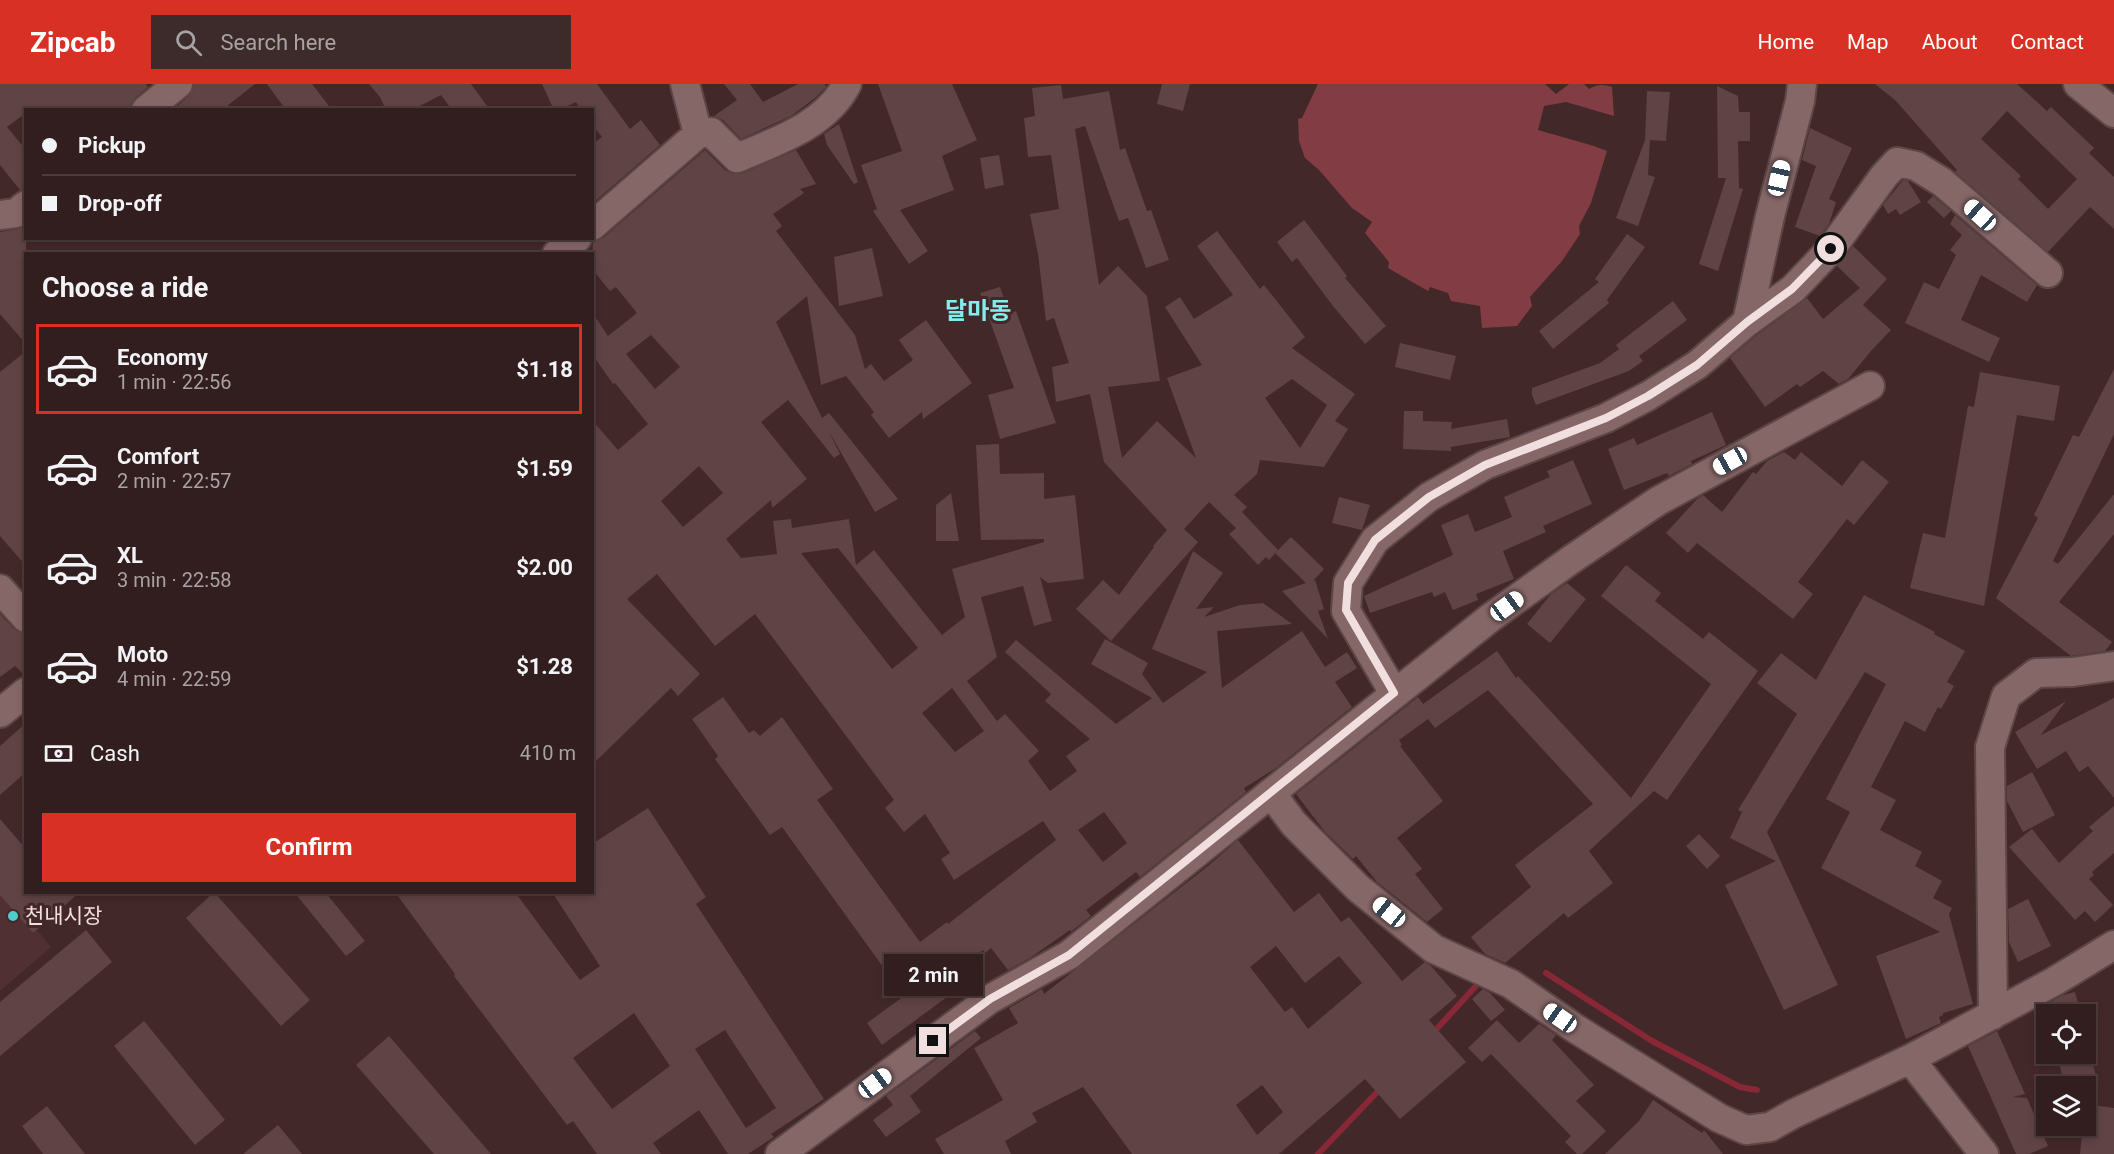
<!DOCTYPE html>
<meta charset="utf-8">
<style>
:root{--surface:#321e1f;--page:#3d2b2c;--text:#f1f3f6;--muted:#a8a2a4;--line:#4d3c3d;--accent:#d93025}
body{margin:0;font-family:Roboto,"Noto Sans KR",sans-serif;background:var(--page);color:var(--text);height:100vh;display:flex;flex-direction:column;font-size:22px;white-space:nowrap}
*{box-sizing:border-box;margin:0}
p{font-size:20px;color:var(--muted)}
.icon{flex:none;width:33px;height:33px;fill:none;stroke:currentColor;stroke-width:2;stroke-linecap:round;stroke-linejoin:round}
.map{position:relative;flex:1;overflow:hidden}
.drawer{position:absolute;left:24px;top:168px;width:570px;height:642px;display:flex;flex-direction:column;background:var(--surface);border-radius:0px;box-shadow:0 3px 9px #0003,0 0 0 2px var(--line)}
.drawer>*{flex:none}
.top-card{position:absolute;left:24px;top:24px;width:570px;height:132px;border-radius:0px;box-shadow:0 3px 9px #0003,0 0 0 2px var(--line);display:grid;align-content:center;height:132px;padding:0 18px;background:var(--surface)}
.fabs{position:absolute;left:2036px;top:920px;display:grid;gap:12px}
.fabs a{display:grid;place-items:center;width:60px;height:60px;border-radius:0px;background:var(--surface);box-shadow:0 3px 9px #0003,0 0 0 2px var(--line);font-size:30px}
.end{position:absolute;width:27px;height:27px;margin:-14px;border:8px solid #f1dedf;background:#111;box-shadow:0 0 0 3px #111}
.from{border-radius:50%}
.bubble{position:absolute;height:42px;border-radius:0px;background:var(--surface);box-shadow:0 3px 9px #0003,0 0 0 2px var(--line);font-size:20px;font-weight:700;line-height:42px;text-align:center}
.car{position:absolute;width:18px;height:36px;margin:-18px -9px;border-radius:8px;box-shadow:0 0 4px 2px #0007;background:linear-gradient(#fff 24%,#345 0 40%,#fff 0 76%,#345 0 86%,#fff 0)}
.top-card b{display:flex;align-items:center;gap:21px;height:57px;font-size:22px}
.top-card b+b{border-top:2px solid var(--line)}
.top-card i{width:15px;height:15px;background:var(--text)}
ul{padding:0;list-style:none}
li{display:flex;align-items:center;gap:18px;height:90px;margin:0 12px 9px;padding:0 6px;border:3px solid transparent;border-radius:0px}
li div{flex:1}
li b{display:block;font-size:22px}
li em{font-style:normal;font-weight:700}
li.active{border-color:var(--accent)}
li>.icon{width:54px;height:54px;stroke-width:1.5}
h2{padding:0 18px;font-size:27px;line-height:72px}
.pay{display:flex;align-items:center;gap:15px;height:66px;padding:0 18px;font-size:22px}
.pay p{margin-inline-start:auto}
.button{display:flex;gap:12px;margin-top:auto;padding:12px 18px}
.button a{flex:1;height:69px;border-radius:0px;background:var(--accent);color:#fff;font-size:24px;font-weight:700;line-height:69px;text-align:center}
header{display:flex;align-items:center;gap:36px;box-sizing:border-box;height:84px;padding:0 30px;background:var(--accent);color:#fff}
header strong{font-size:28px}
nav{display:flex;gap:33px;margin-inline-start:auto;font-size:21px}
.search{width:420px;height:54px;background:var(--page);display:flex;align-items:center;gap:15px;box-sizing:border-box;padding:0 21px;border-radius:0px;color:var(--muted);font-size:22px}
.map>svg:first-child{display:block}
.built{fill:#513033}
.green{fill:#823d44}
.lines{fill:none;stroke-linecap:round;stroke-linejoin:round}
.stream{stroke:#882837;stroke-width:6}
.building{fill:#604345;fill-rule:evenodd}
.minor-casing{stroke:#5c4647;stroke-width:32}
.minor{stroke:#866768;stroke-width:28}
.route{stroke:#f1dedf;stroke-width:8}
.poi-dot{fill:#52cdce;stroke:#432829;stroke-width:2}
.labels{text-anchor:middle;dominant-baseline:central;stroke-width:6;stroke-linejoin:round;paint-order:stroke}
.poi-label{font-size:21px;fill:#f1dedf;stroke:#432829;text-anchor:start}
.quarter-label{font-size:24px;font-weight:bold;fill:#81eded;stroke:#432829}
</style>
<header>
<strong>Zipcab</strong>
<div class="search"><svg class="icon" aria-label="search" viewBox="0 0 24 24"><circle cx="10" cy="10" r="6"/><path d="M15 15l6 6"/></svg>Search here</div>
<nav><a>Home</a><a>Map</a><a>About</a><a>Contact</a></nav>
</header>
<div class="map">
<svg width="2114" height="1070" viewBox="0 0 2114 1070">
<rect width="100%" height="100%" fill="#432829"/>
<!-- built -->
<path class="built" d="M0,802L51,863L0,907Z"/>
<!-- green -->
<path class="green" d="M1318,0H1545L1556,10L1569,0H1584L1589,5C1597,0 1603,0 1612,3L1614,32L1566,18L1544,22L1538,46L1594,62L1607,67L1591,119L1579,142L1580,150L1562,177L1530,213L1532,222L1517,242L1482,244L1480,222L1451,217L1448,209L1430,203L1428,207L1388,184L1389,178L1365,149L1372,138L1352,124L1319,86L1305,74L1299,57L1298,35L1302,34Z"/>
<g class="lines">
<!-- stream -->
<path class="stream" d="M1546,889L1652,957L1740,1003L1757,1006
M1433,949L1475,903
M1318,1070L1381,1004"/>
</g>
<!-- building -->
<path class="building" d="M0,0H146L148,3L135,14L131,20L130,26H26V29L7,43L26,66V105L20,106L0,81Z
M194,0H255L222,26H173L189,12L193,6Z
M267,0H312L332,26H286Z
M369,0H471L490,26H452L441,11L412,26H386L380,13Z
M542,0H597L630,45L641,36L660,61L592,120V60L602,53L592,41V26H581L576,18L559,26H554Z
M724,0H750L763,18L798,0H825L826,3L815,14L791,32L741,55L723,36L714,32L737,16Z
M878,0H952L977,56L942,72L954,106L900,126L928,167L909,180L873,127L877,125L861,81L902,67Z
M1162,0H1190L1183,27L1157,20Z
M1875,0H2017L2047,27L2051,23L2094,64L2089,69L2114,93V145L2090,123L2048,168L1955,88L1957,86L1895,16ZM2007,27L2077,95L2048,125L2018,95L2021,92L1981,55Z
M1061,1L1063,15L1109,7L1120,66L1125,64L1147,127L1151,126L1169,176L1146,184L1128,134L1119,137L1085,42L1075,45L1099,201L1118,182L1147,212L1160,297L1108,303L1122,374L1157,337L1196,374L1167,294L1202,281L1165,223L1180,213L1194,235L1233,211L1197,162L1217,147L1260,205L1264,201L1305,253L1292,264L1355,310L1335,337L1348,345L1324,383L1260,376L1257,390L1234,411L1247,423L1242,428L1278,466L1269,476L1266,473L1258,481L1229,450L1236,444L1209,418L1184,445L1198,458L1111,557L1076,525L1103,496L1119,511L1154,463L1153,462L1167,446L1104,378L1090,310L1056,318L1052,283L1069,279L1054,234L1046,237L1038,170L1030,130L1059,125L1051,71L1028,73L1024,34L1035,32L1032,4ZM1292,295L1327,321L1300,364L1265,314Z
M1717,2L1738,12L1739,28H1750V57H1738L1739,104L1743,105L1718,187L1699,180L1726,94H1718Z
M1647,7L1670,8L1666,57L1650,56L1648,91L1655,93L1638,142L1616,134L1645,56Z
M839,40L858,98L854,100L827,61L824,50Z
M1810,44L1852,64L1829,115L1836,118L1829,140L1820,152L1795,143L1816,82L1802,76Z
M705,66L725,86L734,90L743,89L796,66L816,100L800,105L804,109L773,130L782,142L776,147L855,251L865,285L871,280L884,297L913,276L899,256L926,236L972,299L923,335L922,328L889,354L871,331L874,328L846,292L821,301L807,212L776,238L822,334L829,329L898,415L875,428L828,346L840,370L834,374L788,316L761,338L807,395L772,424L771,416L726,455L741,474L777,470L773,437L791,435L792,444L849,435L856,481L874,466L942,551L965,533L952,485L1044,458V455L981,456L976,361L999,360L1000,390L1044,389V415L1075,411L1084,495L1048,499L1040,493L1052,537L1034,542L1023,502L981,513L997,573L967,597L997,637L1005,630L1039,667L1028,677L1050,707L1077,687L1066,672L1090,655L1045,617L1051,610L1005,568L1016,556L1116,640L1152,614L1091,580L1105,555L1148,579L1142,590L1163,619L1207,588L1152,565L1193,467L1223,489L1196,525L1214,523L1204,533L1240,521L1263,519L1292,540L1217,547L1222,604L1302,547L1325,583L1347,568L1357,584L1335,598L1352,623L1276,684L1244,704L1246,708L1140,793L1136,788L1086,826L1091,832L1073,846L1071,848L1070,846L1030,874L1008,886L991,864L985,869L983,866L946,894L955,907L882,961L867,939L904,912L782,743L770,751L715,675L718,672L692,635L723,613L749,649L754,646L760,652L782,633L833,705L817,716L920,858L947,838L948,840L1056,756L1043,737L954,796L941,775L950,769L925,730L904,748L885,724L894,716L755,530L715,562L657,490L627,515L700,590L678,612L671,604L592,681V336L618,366L648,340L615,299L613,300L592,270V228L608,252L637,229L616,203L610,207L592,185L593,158L603,154ZM651,251L680,283L655,305L626,270ZM699,382L723,409L683,443L661,417ZM838,464L918,564L892,585L801,469ZM952,604L984,647L955,668L922,629ZM1104,728L1127,759L1103,778L1078,746Z
M999,71L1004,101L985,105L980,74Z
M1903,96L1908,97L1921,118L1900,131L1896,125L1888,130L1883,121Z
M1933,112L1951,127L1944,134L1927,118Z
M1955,131L2037,201L2027,218L1981,191L1961,236L2000,254L1989,278L1905,239L1924,198L1939,205L1956,171L1950,166L1962,151L1950,140Z
M1304,136L1347,192L1345,194L1386,242L1365,260L1333,222L1297,174L1292,178L1277,158Z
M26,142V260L0,230V148L18,145Z
M1627,150L1645,163L1607,216L1609,219L1553,265L1539,247L1599,198L1595,195Z
M1853,162L1887,195L1863,221L1891,246L1871,267L1848,295L1839,300L1823,287L1800,303L1797,300L1765,323L1730,274L1757,251L1807,214L1823,235L1860,204L1837,182Z
M872,164L883,212L839,222L834,173Z
M1000,203L1009,230L1016,227L1056,339L1000,355L988,311L1014,304L980,209Z
M1673,217L1687,236L1639,272L1643,277L1629,287L1536,321L1532,311V304L1600,279L1619,265L1616,261Z
M1400,259L1456,272L1450,296L1395,283Z
M26,267V482L0,452V288Z
M2114,285V350L2053,477L2058,480L2114,410V450L2059,518L2112,558L2105,567L2071,572L1996,514L2038,434L2034,431L2073,351L2079,353Z
M1980,288L2060,302L2054,337L2017,331L1984,522L1910,504L1923,449L1945,454L1968,322L1974,323Z
M1404,327H1423V337L1452,338L1451,345L1507,335L1510,353L1451,363V367L1403,365Z
M1712,328L1726,361L1691,377L1692,380L1669,392L1667,389L1624,406L1608,365L1634,354L1637,361Z
M1784,368L1795,376L1801,368L1842,402L1862,376L1889,398L1854,441L1847,435L1798,498L1813,510L1793,535L1697,459L1688,469L1666,449L1697,415L1703,411L1722,428L1753,388L1756,390L1767,377Z
M1573,376L1592,420L1543,442L1546,448L1503,467L1514,495L1476,510L1478,516L1453,526L1445,508L1434,513L1432,508L1370,529L1364,512L1453,471L1441,441L1468,430L1475,448L1512,433L1504,413L1550,393L1547,387Z
M951,409L959,457H936V421Z
M1339,413L1370,421L1362,446L1332,439Z
M1291,453L1324,485L1313,497L1315,496L1324,525L1318,527L1328,555L1282,507L1306,499L1275,469Z
M1626,481L1661,509L1655,517L1703,555L1709,548L1758,587L1667,716L1654,707L1589,767L1613,799L1568,834L1564,829L1505,879L1485,870L1471,853L1531,803L1515,781L1593,720L1488,606L1435,644L1428,635L1399,656L1402,661L1400,662L1443,717L1397,754L1422,785L1415,790L1443,825L1427,838L1377,798L1356,772L1353,775L1325,748L1296,710L1418,613L1423,620L1497,567L1516,594L1518,592L1631,714L1711,600L1601,512Z
M1567,499L1586,515L1550,559L1527,540L1551,510Z
M1864,511L1935,548L1934,550L1965,567L1947,598L1954,602L1941,625L1938,623L1925,648L1905,637L1871,703L1896,716L1880,746L1922,768L1915,782L1942,797L1933,814L1952,824L1949,830L1973,920L1943,929V931L1939,933L1941,939L1906,955L1876,872L1940,848L1821,784L1850,728L1826,715L1886,600L1865,588L1767,748L1838,901L1784,926L1725,801L1776,777L1730,754L1742,728L1738,726L1797,630L1757,599L1781,569L1816,596Z
M0,530L14,545L26,550V592L15,582L0,593Z
M2114,614V714L2088,682L2079,688L2066,667L2037,685L2015,648L2066,617L2041,651Z
M26,639V688L0,711V662Z
M2032,688L2055,731L2023,748L2007,717V702Z
M2114,722V769L2092,788L2094,791L2089,795L2113,821L2095,838L2085,827L2075,836L2009,763L2032,745L2059,779L2093,747L2089,743Z
M648,724L706,813L696,820L824,1015L771,1050L774,1053L748,1070H728L699,1026L653,1059L661,1070H597L573,1037L567,1041L454,892L455,890L395,808H515L580,896L600,882L552,808H592V760ZM634,929L670,982L612,1025L573,974ZM725,946L776,1024L746,1044L695,965Z
M0,735L26,765V808H80L33,849L0,811Z
M1699,750L1720,772L1707,785L1686,762Z
M1238,756L1294,828L1319,809L1341,838L1349,833L1402,897L1425,878L1431,882L1457,912L1429,936L1466,978L1400,1035L1365,995L1279,1070H1132L1083,1003L1032,1029L1037,1038L1005,1057L1011,1070H944L935,1055L1003,1016L974,964L1018,939L1009,924L1042,905L1044,910L1208,782ZM1276,862L1305,899L1339,872L1362,899L1308,945L1292,923L1285,928L1250,883ZM1262,1001L1283,1028L1257,1051L1236,1021Z
M214,808L310,916L281,942L186,834Z
M294,808H325L365,857L346,872Z
M2028,815L2051,862L2018,878L2009,858L2008,825Z
M86,846L112,878L0,972V918Z
M1483,905L1490,909L1505,926L1491,937L1472,915Z
M2075,908L2081,930H2047L2045,921L2063,911Z
M1497,936L1519,959L1539,940L1556,951L1552,956L1594,1001L1576,1017L1606,1047L1582,1070H1577L1565,1058L1571,1052L1491,970L1482,978L1468,964Z
M144,937L225,1036L195,1061L114,962Z
M975,947L981,954L910,1012L921,1028L886,1053L873,1036L893,1021L886,1012Z
M1997,947L2025,1010L2013,1013L2027,1014L2048,1062L2029,1070H2016L1968,962Z
M389,952L491,1070H434L356,981Z
M2057,969H2090L2096,992L2064,1000Z
M1653,1016L1702,1049L1704,1046L1723,1070H1605L1639,1037Z
M2085,1020L2114,1024V1070H2080L2083,1041H2085Z
M47,1022L85,1070H43L22,1042Z
M278,1041L302,1070H243Z"/>
<g class="lines">
<!-- minor casing -->
<g class="minor-casing">
<path id="minor" d="M685,0L698,50
M2078,0L2114,29
M146,26L178,0
M0,131L16,129L26,121
M592,142L698,50L711,48L737,74C777,57 826,41 847,0
M557,170L577,154
M1747,238L1770,132L1800,17L1802,0
M0,505L26,534
M1394,609L1346,527L1348,499L1375,456L1429,413L1485,381L1606,334L1648,312L1697,281L1747,238L1793,205L1831,165L1884,92L1897,78L1916,82L1942,98L2048,189
M0,629L26,608
M1271,709L1490,534L1572,475L1658,417L1870,302
M1993,931L1990,663L2006,612L2036,589L2073,588L2114,582
M1910,975L1984,1070
M780,1070L990,915L1069,871L1271,709L1294,740L1358,804L1434,865L1511,900L1576,945L1719,1034L1746,1046L1770,1043L1793,1030L1910,975L2055,897L2114,861"/>
</g>
<!-- minor -->
<use href="#minor" class="minor"/>
</g>
<g class="lines">
<!-- route -->
<path class="route" d="M933,957L990,915L1069,871L1394,609L1346,526L1348,499L1375,456L1429,413L1485,381L1606,334L1648,312L1697,281L1747,238L1792,205L1831,165"/>
</g>
<!-- markers -->
<circle class="poi-dot" cx="13" cy="832" r="6"/>
<g class="labels">
<!-- poi labels -->
<g class="poi-label">
<text x="25" y="832">천내시장</text>
</g>
<!-- quarter labels -->
<g class="quarter-label">
<text x="978" y="227">달마동</text>
</g>
</g>
</svg>
<div class="fabs">
<a><svg class="icon" aria-label="locate" viewBox="0 0 24 24"><circle cx="12" cy="12" r="6"/><path d="M12 2v4M12 18v4M2 12h4M18 12h4"/></svg></a>
<a><svg class="icon" aria-label="layers" viewBox="0 0 24 24"><path d="M12 4l9 5-9 5-9-5zM3 14l9 5 9-5"/></svg></a>
</div>
<i class="end from" style="left:1831px;top:165px"></i>
<i class="end" style="left:933px;top:957px"></i>
<div class="bubble" style="left:884px;top:870px;width:99px">2 min</div>
<i class="car" style="left:1779px;top:94px;rotate:13deg"></i>
<i class="car" style="left:1980px;top:131px;rotate:312deg"></i>
<i class="car" style="left:1730px;top:377px;rotate:241deg"></i>
<i class="car" style="left:1507px;top:522px;rotate:54deg"></i>
<i class="car" style="left:1389px;top:828px;rotate:309deg"></i>
<i class="car" style="left:1560px;top:934px;rotate:305deg"></i>
<i class="car" style="left:875px;top:999px;rotate:53deg"></i>
<div class="top-card">
<b><i class="from"></i>Pickup</b>
<b><i></i>Drop-off</b>
</div>
<section class="drawer">
<h2>Choose a ride</h2>
<ul>
<li class="active"><svg class="icon" aria-label="car" viewBox="0 0 24 24"><path d="M5 17H2v-5l4-1 3-4h7l3 4 3 1v5h-3M9 17h6M6 11h13"/><circle cx="7" cy="17" r="2"/><circle cx="17" cy="17" r="2"/></svg><div><b>Economy</b><p>1 min · 22:56</p></div><em>$1.18</em></li>
<li><svg class="icon" aria-label="car" viewBox="0 0 24 24"><path d="M5 17H2v-5l4-1 3-4h7l3 4 3 1v5h-3M9 17h6M6 11h13"/><circle cx="7" cy="17" r="2"/><circle cx="17" cy="17" r="2"/></svg><div><b>Comfort</b><p>2 min · 22:57</p></div><em>$1.59</em></li>
<li><svg class="icon" aria-label="car" viewBox="0 0 24 24"><path d="M5 17H2v-5l4-1 3-4h7l3 4 3 1v5h-3M9 17h6M6 11h13"/><circle cx="7" cy="17" r="2"/><circle cx="17" cy="17" r="2"/></svg><div><b>XL</b><p>3 min · 22:58</p></div><em>$2.00</em></li>
<li><svg class="icon" aria-label="car" viewBox="0 0 24 24"><path d="M5 17H2v-5l4-1 3-4h7l3 4 3 1v5h-3M9 17h6M6 11h13"/><circle cx="7" cy="17" r="2"/><circle cx="17" cy="17" r="2"/></svg><div><b>Moto</b><p>4 min · 22:59</p></div><em>$1.28</em></li>
</ul>
<div class="pay"><svg class="icon" aria-label="cash" viewBox="0 0 24 24"><path d="M3 7h18v10H3z"/><circle cx="12" cy="12" r="2"/></svg>Cash<p>410 m</p></div>
<div class="button"><a>Confirm</a></div>
</section>
</div>
